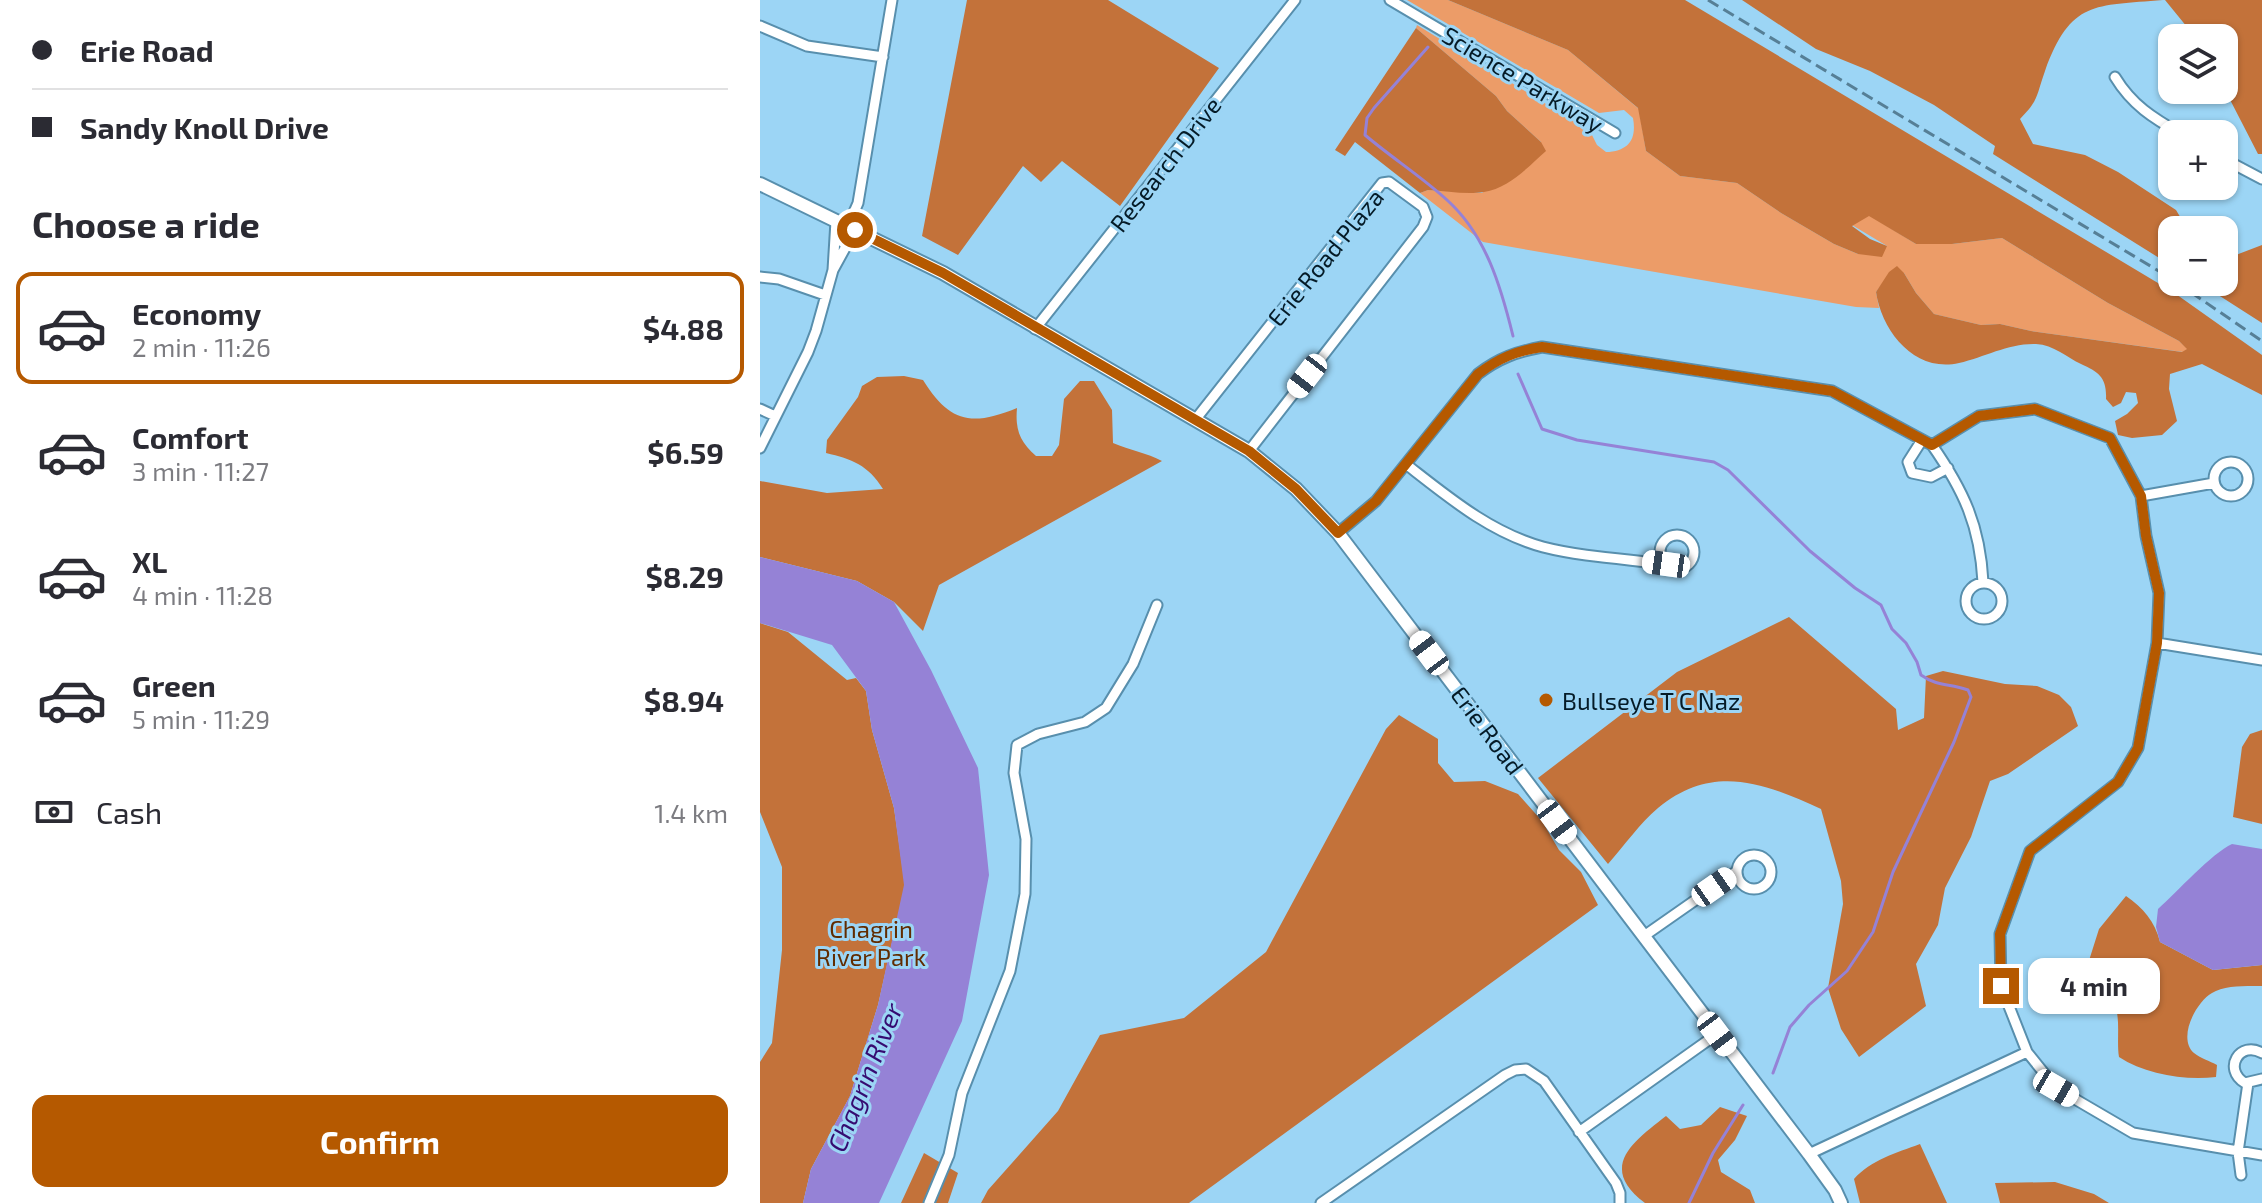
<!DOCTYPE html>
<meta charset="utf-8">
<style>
:root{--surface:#fff;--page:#f2f2f3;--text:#2b2b33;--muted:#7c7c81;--line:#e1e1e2;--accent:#b55900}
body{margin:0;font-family:"Exo 2",sans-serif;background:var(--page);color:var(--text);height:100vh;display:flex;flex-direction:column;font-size:30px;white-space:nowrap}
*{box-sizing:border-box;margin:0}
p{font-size:26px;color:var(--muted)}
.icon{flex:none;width:44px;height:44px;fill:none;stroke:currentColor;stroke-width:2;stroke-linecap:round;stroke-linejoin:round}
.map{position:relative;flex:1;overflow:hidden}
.details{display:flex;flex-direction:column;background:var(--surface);width:760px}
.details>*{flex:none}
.banner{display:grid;align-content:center;height:176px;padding:0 32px;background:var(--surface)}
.buttons{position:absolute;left:1398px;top:24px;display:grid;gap:16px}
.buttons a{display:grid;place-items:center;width:80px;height:80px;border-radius:16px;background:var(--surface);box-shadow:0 2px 6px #0004;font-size:40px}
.end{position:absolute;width:36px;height:36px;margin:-18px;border:10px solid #b55900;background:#fff;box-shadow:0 0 0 4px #fff}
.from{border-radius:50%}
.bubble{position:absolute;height:56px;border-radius:16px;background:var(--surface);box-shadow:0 2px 6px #0004;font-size:26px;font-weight:700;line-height:56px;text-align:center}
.car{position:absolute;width:24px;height:48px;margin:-24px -12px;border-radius:10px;box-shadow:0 0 6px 2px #0007;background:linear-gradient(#fff 24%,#345 0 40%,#fff 0 76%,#345 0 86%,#fff 0)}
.banner b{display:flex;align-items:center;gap:28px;height:76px;font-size:30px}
.banner b+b{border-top:2px solid var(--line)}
.banner i{width:20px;height:20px;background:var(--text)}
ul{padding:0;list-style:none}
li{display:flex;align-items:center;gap:24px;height:112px;margin:0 16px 12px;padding:0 16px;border:4px solid transparent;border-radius:16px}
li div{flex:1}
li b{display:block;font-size:30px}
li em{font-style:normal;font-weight:700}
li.selected{border-color:var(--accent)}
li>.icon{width:72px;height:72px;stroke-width:1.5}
h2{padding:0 32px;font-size:36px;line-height:96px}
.pay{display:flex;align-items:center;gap:20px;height:88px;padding:0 32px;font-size:30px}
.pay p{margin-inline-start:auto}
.button{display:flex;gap:16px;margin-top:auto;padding:16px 32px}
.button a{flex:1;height:92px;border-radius:16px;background:var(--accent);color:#fff;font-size:32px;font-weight:700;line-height:92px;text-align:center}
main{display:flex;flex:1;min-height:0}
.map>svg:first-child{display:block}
.green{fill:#ec9c68}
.forest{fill:#c3723a}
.water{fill:#9582d6}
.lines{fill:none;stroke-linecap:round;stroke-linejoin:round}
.stream{stroke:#9582d6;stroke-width:3}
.street-casing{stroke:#588fad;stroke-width:13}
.secondary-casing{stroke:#588fad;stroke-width:16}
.street{stroke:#fff;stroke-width:9}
.secondary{stroke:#fff;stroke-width:12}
.rail{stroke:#567f96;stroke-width:3;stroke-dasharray:12 6;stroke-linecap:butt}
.route{stroke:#b55900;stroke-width:10}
.poi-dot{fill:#b55900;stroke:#9cd5f5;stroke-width:3}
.labels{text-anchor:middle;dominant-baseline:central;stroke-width:6;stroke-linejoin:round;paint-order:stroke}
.street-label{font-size:24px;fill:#051b27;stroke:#9cd5f5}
.poi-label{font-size:24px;fill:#051b27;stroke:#9cd5f5;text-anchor:start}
.park-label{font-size:24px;fill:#612c00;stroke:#9cd5f5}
.water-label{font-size:26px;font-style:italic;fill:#360b71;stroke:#9cd5f5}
</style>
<main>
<section class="details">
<div class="banner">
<b><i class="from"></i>Erie Road</b>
<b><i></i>Sandy Knoll Drive</b>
</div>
<h2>Choose a ride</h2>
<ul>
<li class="selected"><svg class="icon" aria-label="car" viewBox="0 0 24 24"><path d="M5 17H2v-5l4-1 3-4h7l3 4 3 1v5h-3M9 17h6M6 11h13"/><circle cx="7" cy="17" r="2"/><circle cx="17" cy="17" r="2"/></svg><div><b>Economy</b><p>2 min · 11:26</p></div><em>$4.88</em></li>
<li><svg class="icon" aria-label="car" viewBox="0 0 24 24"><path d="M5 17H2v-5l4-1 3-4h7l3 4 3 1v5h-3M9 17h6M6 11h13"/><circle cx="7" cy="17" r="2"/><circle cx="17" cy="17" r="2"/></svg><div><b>Comfort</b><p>3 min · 11:27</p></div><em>$6.59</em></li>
<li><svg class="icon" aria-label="car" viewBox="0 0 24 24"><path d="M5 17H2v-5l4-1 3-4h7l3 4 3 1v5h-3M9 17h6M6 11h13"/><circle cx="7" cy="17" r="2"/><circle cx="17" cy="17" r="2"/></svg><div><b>XL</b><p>4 min · 11:28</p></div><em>$8.29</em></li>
<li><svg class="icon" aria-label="car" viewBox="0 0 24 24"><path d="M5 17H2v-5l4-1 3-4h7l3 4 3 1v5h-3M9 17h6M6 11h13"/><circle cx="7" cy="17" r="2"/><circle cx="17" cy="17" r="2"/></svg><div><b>Green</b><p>5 min · 11:29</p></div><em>$8.94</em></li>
</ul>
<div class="pay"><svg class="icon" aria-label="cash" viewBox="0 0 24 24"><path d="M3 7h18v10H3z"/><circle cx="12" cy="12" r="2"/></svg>Cash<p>1.4 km</p></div>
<div class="button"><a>Confirm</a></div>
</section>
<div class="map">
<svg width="1502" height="1203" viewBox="0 0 1502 1203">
<rect width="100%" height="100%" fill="#9cd5f5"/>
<!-- green -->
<path class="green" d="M647,0H688L808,50L879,109L886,151L920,176L977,183L1021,213L1074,244L1098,254L1127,246L1092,225L1109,215L1156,244H1192L1242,238L1348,303L1419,341L1428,349L1423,352L1271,331L1240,324L1221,325L1174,314L1156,293L1144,273L1122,284L1116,292L1119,308L1096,307L723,242L660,193L668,190L722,193L781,142L747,111L736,96L656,28L657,25L830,131L837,145L846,152C868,151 877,140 873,118L864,110L839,113Z"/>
<!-- forest -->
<path class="forest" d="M207,0H348L459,68L360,206L302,161L281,182L263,166L198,255L162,236Z
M688,0H925L1413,292L1502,355V395L1442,364L1410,374L1409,389L1417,421L1402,435L1372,438L1358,435L1355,421L1367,414L1378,403L1376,393L1366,392L1361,403L1353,407L1346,399C1347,378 1339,372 1321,364C1306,357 1294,345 1276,344C1249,343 1225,357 1199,363C1155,373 1122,332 1116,292L1129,272L1137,266L1144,273L1156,293L1174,314L1221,325L1240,324L1271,331L1422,352L1427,349L1419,341L1348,303L1242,238L1192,244H1156L1109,216L1092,226L1110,239L1127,246L1122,257L1098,254L1074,244L1021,213L977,183L920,176L886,151L878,108L808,50Z
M982,0H1403C1334,6 1311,0 1285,71C1276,96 1279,100 1260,119L1273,144L1325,155L1358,172L1416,210L1428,230H1412V266L1233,154L1235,146L1174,105L1110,71L1056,49Z
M1405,0H1502V154H1498L1464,88V38H1436Z
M656,28L736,96L747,111L781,142L786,151C768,167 749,188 724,192C707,195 686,191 668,190L660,193L595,142L585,156L575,150Z
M1502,245V323L1438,282H1464V256L1468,258Z
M144,376L163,380C189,422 211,427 257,408C255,430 260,442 276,456H292L299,445L304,399L320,381H334L352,410L353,443C370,450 387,453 402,461L179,585L163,631L134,602L97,581L0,557V481L67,493L123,489C108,465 92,459 66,453L67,440L98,397L102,386L117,377Z
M1029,617L1136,709L1138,730L1164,718L1166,676L1183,671L1245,684L1277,686L1299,695L1311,707L1318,726L1248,774L1230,781L1211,837L1185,888L1178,925L1156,964L1166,1006L1099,1057L1081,1029L1068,988L1083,904L1081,881L1061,809C1004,783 953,763 898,808C880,823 864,846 848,864L778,778L917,672Z
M0,623L28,632L87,680L96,678L106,691L112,730L134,808L145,885L118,1005L90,1096L51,1169L43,1203H0V1062L12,1043L22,950V867L0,812Z
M639,715L678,739V763L694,782L725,781L758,794L782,821L799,850L821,872L838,905L429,1203H221L228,1190L298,1111L340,1035L424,1018L506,952L626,729Z
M1502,730V824L1473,817L1482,747L1490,734Z
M1366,896C1383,908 1395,921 1400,942L1453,970L1502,965V986C1488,986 1464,985 1452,993C1436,1002 1417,1038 1434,1053C1440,1058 1450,1061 1457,1065L1456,1077C1425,1081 1385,1074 1359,1057C1356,1039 1362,1014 1352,999C1345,988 1333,981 1326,970L1339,929Z
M960,1107L987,1116L975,1140L958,1160L961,1172L990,1190L995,1203H885C837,1167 874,1141 906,1116L920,1129L941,1125Z
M1160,1144L1187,1203H1100L1094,1179C1111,1160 1136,1153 1160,1144Z
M164,1153L198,1173L188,1203H141Z
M1295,1182L1334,1194L1349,1203H1240L1235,1183Z"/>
<!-- water -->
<path class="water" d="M0,557L97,581L134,602L171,670L218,768L229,875L202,1021L119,1203H43L51,1169L90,1096L118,1005L144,885L134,808L112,730L106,691L72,645L0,623Z
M1472,844L1502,849V965L1453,970L1400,942L1396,927L1398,909C1417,892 1452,853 1472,844Z"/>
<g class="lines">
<!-- stream -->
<path class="stream" d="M668,47L614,108L607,118L605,135C632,158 662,177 687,200C726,235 741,287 753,336
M758,374L782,429L817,440L954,462L968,470L1050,551L1095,588L1121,605L1132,629L1146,643L1157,662L1161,675C1178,687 1189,683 1208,690L1211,697L1194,742L1133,872L1113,932L1087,971L1049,1005L1030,1027L1013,1073
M929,1203L953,1153L983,1105"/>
<!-- street casing -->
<g class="street-casing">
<path id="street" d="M630,0L855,133
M0,26L47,46L123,57
M1355,77C1372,105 1393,118 1421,134
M1464,159L1502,179
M88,226L98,203L132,0
M73,270L95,230
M0,277L19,279L65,295
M275,329L535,0
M0,409L15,416
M435,420L622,183L629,182L663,207L667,217L663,227L489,451
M1162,440L1148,462L1152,473L1171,477L1188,468
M1172,445C1204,491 1220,526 1223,582
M0,448L48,352L56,331L73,270L76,221
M1454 479a17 17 0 1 1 34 0a17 17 0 1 1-34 0Z
M647,465C688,497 731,533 783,547C822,557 866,559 906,564
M1381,496L1454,483
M578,533L616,501L718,374C739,358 756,352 782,347L1072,391L1172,445L1219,416L1275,409L1350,438L1381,496L1386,536L1399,593L1397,643L1378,748L1358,782L1270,851L1240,934L1241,986L1267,1052L1296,1088L1373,1133L1502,1155
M900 552a17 17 0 1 1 34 0a17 17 0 1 1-34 0Z
M1206 601a18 18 0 1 1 36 0a18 18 0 1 1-36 0Z
M1397,643L1502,660
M977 872a17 17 0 1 1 34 0a17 17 0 1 1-34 0Z
M884,936L977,871
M1502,1053C1480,1040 1462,1069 1485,1083L1502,1079
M819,1132L957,1034
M1049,1154L1267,1052
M1481,1175L1478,1152L1488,1083
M169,1203L189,1155L202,1093L250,971L265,894L266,839L254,773L257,745L278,734L325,722L346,708L373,664L397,605
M561,1203L745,1075L755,1070L766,1069L784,1081L856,1183L860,1193V1203"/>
</g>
<!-- secondary casing -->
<g class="secondary-casing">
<path id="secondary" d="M0,184L183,273L489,451L536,489L578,533L1049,1154L1075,1190L1081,1203"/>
</g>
<!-- street -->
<use href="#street" class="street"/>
<!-- secondary -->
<use href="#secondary" class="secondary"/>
<!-- rail -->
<path class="rail" d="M948,0L1412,279
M1416,282L1502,341"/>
</g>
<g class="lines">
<!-- route -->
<path class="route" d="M95,230L183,273L489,451L536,489L578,533L616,501L718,374C739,358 756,351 782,347L1072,391L1172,445L1219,416L1275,409L1350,438L1381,496L1386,536L1399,593L1397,643L1378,748L1358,782L1270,851L1240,934L1241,986"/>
</g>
<!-- markers -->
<circle class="poi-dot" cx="786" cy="700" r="8"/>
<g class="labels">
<!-- street labels -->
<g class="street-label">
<text transform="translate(763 79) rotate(31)">Science Parkway</text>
<text transform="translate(405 164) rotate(-52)">Research Drive</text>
<text transform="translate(565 257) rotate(-51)">Erie Road Plaza</text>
<text transform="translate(728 730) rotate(53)">Erie Road</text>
</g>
<!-- poi labels -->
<g class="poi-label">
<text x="802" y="700">Bullseye T C Naz</text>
</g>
<!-- park labels -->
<g class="park-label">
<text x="111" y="928">Chagrin<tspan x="111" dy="28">River Park</tspan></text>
</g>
<!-- water labels -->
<g class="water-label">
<text transform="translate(104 1077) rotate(-68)">Chagrin River</text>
</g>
</g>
</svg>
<div class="buttons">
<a><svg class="icon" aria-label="layers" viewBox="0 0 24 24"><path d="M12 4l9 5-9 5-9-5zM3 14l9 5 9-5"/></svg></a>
<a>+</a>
<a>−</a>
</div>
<i class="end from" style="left:95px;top:230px"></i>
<i class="end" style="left:1241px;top:986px"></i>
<div class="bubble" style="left:1268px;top:958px;width:132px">4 min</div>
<i class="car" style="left:547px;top:376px;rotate:218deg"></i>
<i class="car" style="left:906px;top:564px;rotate:278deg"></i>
<i class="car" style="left:669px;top:653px;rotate:323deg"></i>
<i class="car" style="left:797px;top:822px;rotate:143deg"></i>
<i class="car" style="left:954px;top:887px;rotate:55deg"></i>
<i class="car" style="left:957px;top:1034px;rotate:143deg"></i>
<i class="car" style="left:1296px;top:1088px;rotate:120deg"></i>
</div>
</main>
